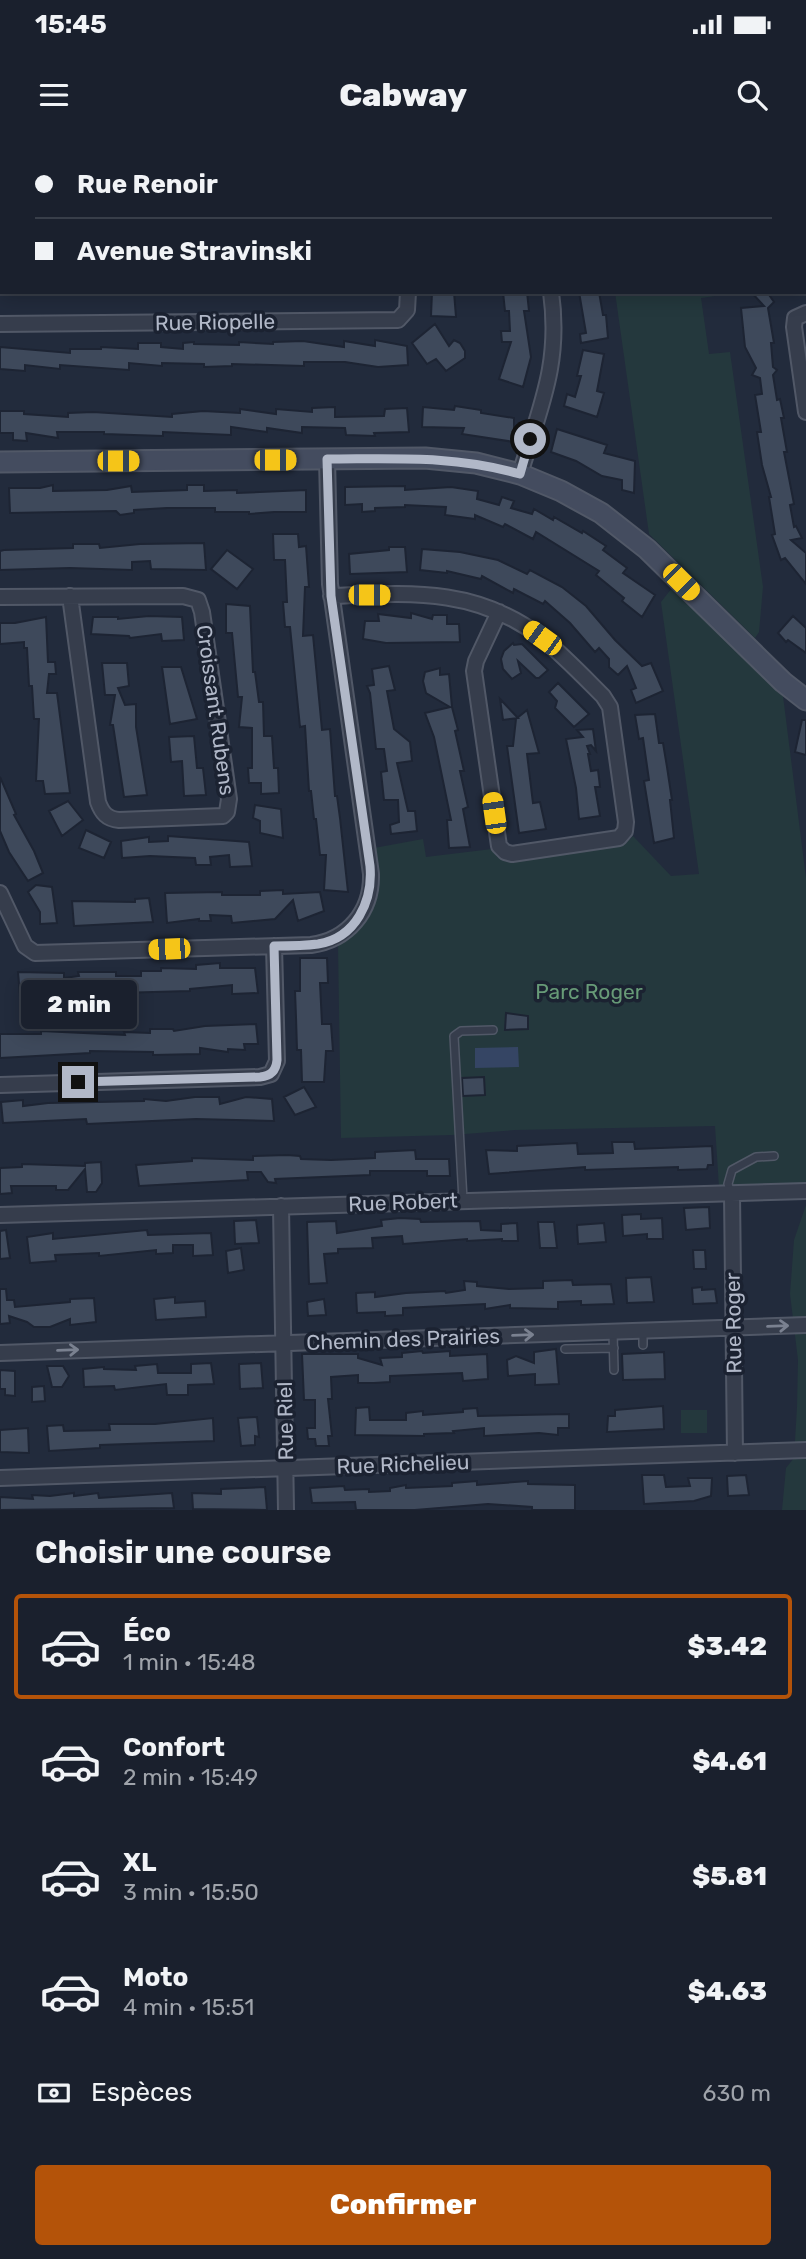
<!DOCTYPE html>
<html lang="fr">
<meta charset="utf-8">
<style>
:root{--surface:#1a202d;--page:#232835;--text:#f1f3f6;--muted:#9fa3aa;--line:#383e49;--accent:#b45309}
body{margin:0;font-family:Rubik,sans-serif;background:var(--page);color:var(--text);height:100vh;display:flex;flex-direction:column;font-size:26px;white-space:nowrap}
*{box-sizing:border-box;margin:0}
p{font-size:23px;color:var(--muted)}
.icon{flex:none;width:38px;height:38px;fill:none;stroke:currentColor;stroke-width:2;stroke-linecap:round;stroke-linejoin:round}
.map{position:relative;height:1370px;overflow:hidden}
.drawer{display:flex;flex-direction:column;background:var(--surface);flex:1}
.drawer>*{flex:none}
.banner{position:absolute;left:0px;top:0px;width:807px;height:154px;box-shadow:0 4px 18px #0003,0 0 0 2px var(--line);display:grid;align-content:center;height:154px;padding:0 35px;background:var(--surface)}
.end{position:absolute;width:32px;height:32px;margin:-16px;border:9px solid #b1b8c8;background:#111;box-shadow:0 0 0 4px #111}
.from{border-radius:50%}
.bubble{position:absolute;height:49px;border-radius:7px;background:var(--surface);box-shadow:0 4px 18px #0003,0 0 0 2px var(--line);font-size:23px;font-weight:800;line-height:49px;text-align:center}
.car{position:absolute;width:21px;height:42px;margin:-21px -10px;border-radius:9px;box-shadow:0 0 5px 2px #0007;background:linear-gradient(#f5c518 24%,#345 0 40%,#f5c518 0 76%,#345 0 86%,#f5c518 0)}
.banner b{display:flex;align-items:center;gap:24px;height:66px;font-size:26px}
.banner b+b{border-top:2px solid var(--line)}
.banner i{width:18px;height:18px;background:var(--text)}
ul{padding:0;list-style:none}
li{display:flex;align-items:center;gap:21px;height:105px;margin:0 14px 10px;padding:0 21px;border:4px solid transparent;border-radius:7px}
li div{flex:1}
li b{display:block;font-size:26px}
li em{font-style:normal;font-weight:800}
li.selected{border-color:var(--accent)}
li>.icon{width:63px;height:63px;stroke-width:1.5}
h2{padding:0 35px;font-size:32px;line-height:84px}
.pay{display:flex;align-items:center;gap:18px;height:77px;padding:0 35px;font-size:26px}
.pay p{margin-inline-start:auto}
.action{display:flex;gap:14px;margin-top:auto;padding:14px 35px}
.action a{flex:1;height:80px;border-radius:7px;background:var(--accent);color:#fff;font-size:28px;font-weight:800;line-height:80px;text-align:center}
.status{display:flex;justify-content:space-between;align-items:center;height:49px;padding:0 35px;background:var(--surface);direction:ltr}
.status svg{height:19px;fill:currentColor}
header{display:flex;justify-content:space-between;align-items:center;height:91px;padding:0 35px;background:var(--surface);font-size:32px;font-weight:800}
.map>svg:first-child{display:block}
.green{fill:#24383d}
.water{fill:#354564}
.building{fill:#3e495b;stroke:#1d2433;stroke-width:2}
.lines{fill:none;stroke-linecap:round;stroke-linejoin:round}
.lane-casing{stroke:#515867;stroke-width:10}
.street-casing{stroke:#515867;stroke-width:18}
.secondary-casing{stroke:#515867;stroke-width:23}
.lane{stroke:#363d4c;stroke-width:7}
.street{stroke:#363d4c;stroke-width:14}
.secondary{stroke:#444c5f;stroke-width:19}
.oneway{stroke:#7a8190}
.route{stroke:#b1b8c8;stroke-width:9}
.labels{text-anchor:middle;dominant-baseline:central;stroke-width:7;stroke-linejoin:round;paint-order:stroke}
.street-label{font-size:21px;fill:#b1b8c8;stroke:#1b2231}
.park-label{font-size:21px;fill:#679a77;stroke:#1b2231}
</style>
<div class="status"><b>15:45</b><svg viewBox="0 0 49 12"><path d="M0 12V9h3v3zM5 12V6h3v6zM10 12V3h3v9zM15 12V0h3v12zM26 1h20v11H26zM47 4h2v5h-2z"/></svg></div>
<header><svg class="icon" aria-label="menu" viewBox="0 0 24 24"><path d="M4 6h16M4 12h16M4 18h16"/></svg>Cabway<svg class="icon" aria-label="search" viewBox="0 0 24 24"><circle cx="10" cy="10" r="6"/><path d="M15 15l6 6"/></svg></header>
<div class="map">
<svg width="806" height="1370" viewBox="0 0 806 1370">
<rect width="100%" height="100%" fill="#222b3c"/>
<!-- green -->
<path class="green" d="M594,0H700V2H594Z
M615,152H722V155L701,158L709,214L730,212L763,447L759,492L755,498L649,394Z
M672,448L783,556L806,738V1044L719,1047L715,986L515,990L452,995L341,998L338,805C378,780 379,751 374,708L423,699L426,717L492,709L497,717L507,721L609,708L626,703L633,696L671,736L699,734L661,462Z
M806,1065V1370H782L786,1328L794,1318L797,1267L798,1220L790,1154L794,1100Z
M681,1270H707V1293H681Z"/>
<!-- water -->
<path class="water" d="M518,907L519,927L475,928V908Z"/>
<!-- building -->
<path class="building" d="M432,152H454L456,177L431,176Z
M503,152H527L529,171H524L531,217L523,247L499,239L511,202H502L501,191H510L509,171H505Z
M579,152H599L603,175H606L608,198L581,203L580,194L586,193Z
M751,152H767L774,162L768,168L774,203H771L773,227L777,230L773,235L777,260L780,259L784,278H781L787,312H784L794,364L790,365L794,387L796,386L802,398L791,400L806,413V444L785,418L781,420L772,395L775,394L769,357H771L762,325L757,292H761L755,255L762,254L760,238L752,235L756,228L745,207L741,168L764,166Z
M435,184L449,206L454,200L460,203L465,211V218L446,231L436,219L427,224L412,203Z
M375,200L407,206L408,225L378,227L345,222H304V226L232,224V226L204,227V224L162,223V226L129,223V230L60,225V229L25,225V231L0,229V207L70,213V209H101V207L138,209V203H161V207L183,209V203L194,202V204L239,205V202L273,204V202L303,201L344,207V201L375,206Z
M583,210L604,214L597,251L604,253L597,277L564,266L567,254L575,257L581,236H577Z
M455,266L481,270V273L514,278V302L462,294L464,288L422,287L423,267L454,270Z
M335,267V277L384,276L385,269L407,268L409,292L374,293L375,296L346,295L345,288L302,287V293L267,288V292L231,287V295L163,292V296L104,294V292H57L58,298L26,293L27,301L13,300V293H0V271H24V274L68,277V273L93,272L172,277V274L203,271L240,273V269L276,274V269L312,272V268Z
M557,289L607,305L604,313L635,321L634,353L622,350V340L602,336L576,321L551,312Z
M53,345V351L107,350L131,346L132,352L187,350V345H204V351L237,350V353L306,350V372H274L249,374V372H215V368H167L134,370V373L120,375L116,371L10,373L9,348H40Z
M405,346V350L451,347L478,351L477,359L499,365L502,357L514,361L511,368L532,374L534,369L553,380L554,377L582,393L583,391L606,406L603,410L627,428L623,433L655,455L642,477L622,461L624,458L596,435L599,431L536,392L533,399L505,384L503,387L475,375V379L445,375L446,367L405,365V367L375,368V371L362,372V364L345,365V347Z
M273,394H298L299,407L306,406L309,447H305L303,496L313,495L322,590L330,589L335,656H337L340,678L348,752L324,750L326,715H320L316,679H314L311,651H309L305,586L300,587L290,487H285L283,462H287L285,420H274Z
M204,403L206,430L151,429L150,421L132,422V430L70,428L0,430V411L4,410L73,408V404H99L100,408L140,404Z
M389,407H405L407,432L350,434L349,414L389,410Z
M422,409L460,412L498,420L527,434L530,430L562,447L586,466L615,500L642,526L651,523L663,551L636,563L631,550L636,548L627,526L618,535L609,527V519L599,508L595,512L570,483L545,461L543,464L514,449L513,453L482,436L481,439L447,431V433L420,430Z
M227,410L253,429L237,449L211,429Z
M226,464L250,466L253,532H255L259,562H263L264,596H272L274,628H278L279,653L261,654V643H249L248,628H252V588L239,587L242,557H238L232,493H226Z
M411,473L432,479L433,475H447V484H459L460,502L386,503L363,499L365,481H379L378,474L411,478Z
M149,476L182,477L184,500L162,501L161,494L130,498L129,496L91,494L93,477H118V479Z
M793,476L806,488V513L788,500L786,502L778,493Z
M46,477L48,522H55L56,534H49L47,553H57L70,653L45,654L43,641H36L39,579H34L32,546H29L27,508H24V502L0,504V483H15Z
M513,503L514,505L522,504L548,530L539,538H536L518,521L521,533L512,539L503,529L501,519L504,511Z
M102,523H127L129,546L118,548L125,565L136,564V587L147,655L124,657L113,585H110L115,555H105Z
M389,526L395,550L387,551L394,589L410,602L412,621L397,623L408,671H415L417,691L391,694L390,685L399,682L398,660H384L381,632L387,631L384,609H376L370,553L367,546L374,545L372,529Z
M162,527H181L197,579L170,584Z
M440,528V535L449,534L452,567L458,590L455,591L464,631H460L468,667L463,669L470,707L449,708L447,680H451L434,597L425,573L450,567L426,553L423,541L425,532Z
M558,543L589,574L574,587L555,568L557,561L549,552Z
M500,559L518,578L503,580Z
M527,570L539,613L527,614L533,663L540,662L546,689L519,693L507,606H513L516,579Z
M655,574L659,603H663L667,627L672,660H670L674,698L654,703L644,641L649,640L643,598L639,599L635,575Z
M802,580H806V615L795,612Z
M593,589L596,611L591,605L587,606L590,614H588L591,631L598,630L600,647H595L600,676L579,679L576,648L566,599L583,597L577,590Z
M194,596L197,628H203L206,655L184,656L182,621L171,622L169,597Z
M0,637L16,674L14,675L34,711L43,733L28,741L9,712L0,691Z
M68,661L83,680L62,696L49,671Z
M255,665L281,669L283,698L260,693V681L253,678Z
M86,690L111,702L104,718L79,708Z
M168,696L249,702L252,726L230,727L229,715L210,717L211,725H196L195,718L150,716L122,718L121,701L149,697V702L168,701Z
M36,745L52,747L57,783L40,784V772L28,752Z
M283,750V754L320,752L324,771L298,781L293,760L275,779L232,783L231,776L210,775L211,781H199V779L167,783L165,753L222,752V755H260V751Z
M149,758L153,782L74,786L72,761L135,762V759Z
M300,818H327L328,843H320L322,884H331L333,911H326L324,942H302L301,910H297L296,877L295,851H300Z
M220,823V828H255L258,853L232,854V845L190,849V851L118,853V855L93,858V855L56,857V855L20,856L18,832L64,833V838L79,836L78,832H116V836H141V831H161V828L196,829V825Z
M506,873L528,876V889L505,890Z
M256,884L258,904H244L245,910L228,909V912L200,908V914L153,915V912L90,911V913L0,918V894H41V891L125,895L124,892L150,893V889H173L174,891L205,886Z
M484,937L485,955L463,956L462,938Z
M304,947L316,967L295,975L284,957Z
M195,957H219L220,964L246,957L272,959L274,981L196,979L87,984L86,979L3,983L1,962L23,960V966L48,963L144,961V959L166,961Z
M612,1002H634L635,1009L712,1006L713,1025H708L707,1029L678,1030V1027L585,1030V1027L489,1034L486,1010L517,1011V1006L577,1003L578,1014L613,1013Z
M415,1010L416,1019H449L450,1036H427V1031H370V1035L275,1039L276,1043L268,1042L261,1032H247L248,1040L139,1046L136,1025L192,1021V1018L253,1020V1016L287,1015L300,1016L301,1019L331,1020L375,1018V1012Z
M101,1022L102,1043L96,1052H87L85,1029L68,1050H56V1046H11L12,1053L0,1054V1028L22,1027V1024L85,1026V1023Z
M709,1067L710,1088L686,1090L684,1068Z
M641,1074V1079L662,1078L663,1099H647V1094L623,1096L622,1075Z
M400,1078L420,1079L421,1082L480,1081L481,1090L501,1091V1084L517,1083L518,1101H502V1099L467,1101V1099L403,1104L402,1096L372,1098L373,1108L338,1109V1113L324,1114L327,1143L309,1144L307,1082L336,1081L337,1093L382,1086L381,1080Z
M256,1080L259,1103L235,1104L234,1081Z
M538,1082H554L557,1108H540Z
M604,1083L606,1102L578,1104L577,1085Z
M6,1090L10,1118L0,1119V1091Z
M147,1090L148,1095L211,1093L213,1115L193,1116V1105H173V1113L156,1114V1110L99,1116V1113L55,1115L56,1121L30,1123L27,1097L53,1093V1099Z
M241,1108L244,1130L228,1133L226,1111Z
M693,1110H705L706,1129H694Z
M651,1137L654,1162L627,1163L626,1138Z
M572,1140L573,1145L611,1144L614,1164L581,1165V1161L558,1162V1169L510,1168V1165L485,1169V1164L403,1168V1175L385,1176V1172L357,1173L356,1153L375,1152V1157L406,1153L445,1151L446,1153L465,1150L464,1141L477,1142V1146L509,1149L543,1148V1141Z
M702,1147V1150L715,1149L717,1163L693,1164L692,1148Z
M0,1149H6L7,1160H14L15,1167L70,1162V1159L94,1158L96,1182L70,1185V1179L50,1187H34L27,1182L9,1176L10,1183L0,1184Z
M175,1157V1163L205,1161L206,1177L156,1180L154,1159Z
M324,1159L326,1175L308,1176L307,1162Z
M556,1209L559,1244L535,1245V1234L508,1236L507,1220L516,1216L534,1223V1212Z
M422,1211L423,1213L450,1211V1216L487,1214L488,1239L463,1241L462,1233L390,1236V1242L374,1243H358V1235L331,1237L332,1259H328L332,1296H328L329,1306H316L315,1299H308L307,1288H315V1260H304L302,1214H358V1218L382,1225L380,1218L402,1217V1213Z
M664,1212L665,1239L623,1240L622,1214Z
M211,1223L214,1244L188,1245V1255H167L166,1244L115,1250L114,1246L84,1247L83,1229L104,1227V1229L136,1230L135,1226L157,1224L158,1233H191V1224Z
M261,1223L263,1248L240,1249L239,1224Z
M47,1226H63L69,1236L62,1247H52Z
M0,1230L15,1231V1256L5,1255V1249H0Z
M44,1246L45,1261L32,1262V1247Z
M663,1266L664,1289L607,1292L608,1276H615V1270Z
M369,1267L370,1280H406V1273L423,1271V1275L463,1272V1269L477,1268L478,1276L569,1274V1288H558V1295L539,1293L484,1296V1288L453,1291L454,1293L424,1294V1296L355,1295L356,1268Z
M257,1277L259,1297L255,1296V1305L241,1306L238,1278Z
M213,1278L214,1301L100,1305V1308L49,1311L47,1286L63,1285L64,1291L110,1290L109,1284H155Z
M28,1288L29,1313L0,1312V1290Z
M642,1335H664L666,1347L690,1346L688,1338H712L711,1356L694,1361L644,1364Z
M746,1335L749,1355L728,1356L727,1336Z
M477,1341V1345L528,1341V1344L575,1345V1370H532V1367L488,1364L415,1370H356L355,1362L312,1363L310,1348L344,1346L345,1350L369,1349V1352L390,1351V1348L406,1345V1348L452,1346V1343Z
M265,1347L267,1370L193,1369L192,1353L221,1354V1349Z
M74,1353V1356L98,1353L99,1358L172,1353L174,1368L0,1370V1357L33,1359L32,1355L50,1356Z"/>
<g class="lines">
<!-- lane casing -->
<g class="lane-casing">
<path id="lane" d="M731,1053L728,1044L732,1030L756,1017L774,1016
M463,1060L454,896L461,891L493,890
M643,1191V1205
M613,1192L614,1230
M565,1209L614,1208"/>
</g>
<!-- street casing -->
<g class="street-casing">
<path id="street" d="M767,0L768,2
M805,42H806
M0,54H2
M806,173L795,178L794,187L806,272
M0,184L398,180L407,170L408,152
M520,334C540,267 561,224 551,152
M331,456C410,453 475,447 541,497C563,515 583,536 603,556L610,567L626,682L625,691L619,698L512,714L505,712L499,706L474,531L476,521L499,472
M0,457L183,456L198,460L202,472L229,659L227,672L223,676L119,680C107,679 102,673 98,662L70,456
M0,753L25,806L35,813L311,805C348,800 372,771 371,734L330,444L327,319
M0,945L260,937L271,934L277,921L274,806
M732,1054L735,1313
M281,1066L286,1370
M0,1075L806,1051
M0,1213L806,1185
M0,1338L806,1310"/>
</g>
<!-- secondary casing -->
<g class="secondary-casing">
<path id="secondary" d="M0,322L425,318L476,323L520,334L561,351L601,373L647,409L783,542L806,560"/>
</g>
<!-- lane -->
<use href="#lane" class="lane"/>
<!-- street -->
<use href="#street" class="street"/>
<!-- secondary -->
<use href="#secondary" class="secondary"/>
</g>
<!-- one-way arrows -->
<defs><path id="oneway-shaft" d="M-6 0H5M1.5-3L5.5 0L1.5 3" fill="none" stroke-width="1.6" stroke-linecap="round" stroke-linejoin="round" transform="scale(1.75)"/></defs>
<g class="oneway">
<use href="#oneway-shaft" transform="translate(778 1186) rotate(-2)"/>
<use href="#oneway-shaft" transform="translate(523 1195) rotate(-2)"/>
<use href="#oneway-shaft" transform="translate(68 1210) rotate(-2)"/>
</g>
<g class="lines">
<!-- route -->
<path class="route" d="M78,942L260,937C271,936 276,931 277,920L274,806C288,806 303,806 318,804C356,798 373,761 370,726L331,456L327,319C394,319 454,315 520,334L530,299"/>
</g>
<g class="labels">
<!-- street labels -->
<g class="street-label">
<text transform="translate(215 182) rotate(-1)">Rue Riopelle</text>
<text transform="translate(216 570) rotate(82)">Croissant Rubens</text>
<text transform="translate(403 1062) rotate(-2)">Rue Robert</text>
<text transform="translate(733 1183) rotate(-91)">Rue Roger</text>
<text transform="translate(403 1199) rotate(-2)">Chemin des Prairies</text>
<text transform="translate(285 1281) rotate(-91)">Rue Riel</text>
<text transform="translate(403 1324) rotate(-2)">Rue Richelieu</text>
</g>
<!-- park labels -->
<g class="park-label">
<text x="589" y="851">Parc Roger</text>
</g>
</g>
</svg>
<i class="end from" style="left:530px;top:299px"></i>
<i class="end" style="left:78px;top:942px"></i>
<div class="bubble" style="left:21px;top:840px;width:116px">2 min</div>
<i class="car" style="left:275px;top:320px;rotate:90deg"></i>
<i class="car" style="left:118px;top:321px;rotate:90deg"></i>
<i class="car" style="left:681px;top:442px;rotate:135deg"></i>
<i class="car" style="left:369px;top:455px;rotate:90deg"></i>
<i class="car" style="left:542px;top:498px;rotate:306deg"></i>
<i class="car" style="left:494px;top:673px;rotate:352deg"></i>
<i class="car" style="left:169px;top:809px;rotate:268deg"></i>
<div class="banner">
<b><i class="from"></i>Rue Renoir</b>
<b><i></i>Avenue Stravinski</b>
</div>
</div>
<section class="drawer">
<h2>Choisir une course</h2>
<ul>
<li class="selected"><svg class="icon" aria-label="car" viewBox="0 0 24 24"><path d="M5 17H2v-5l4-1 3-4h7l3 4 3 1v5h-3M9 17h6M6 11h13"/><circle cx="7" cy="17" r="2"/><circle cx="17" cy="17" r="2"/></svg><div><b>Éco</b><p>1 min · 15:48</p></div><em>$3.42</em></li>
<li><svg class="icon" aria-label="car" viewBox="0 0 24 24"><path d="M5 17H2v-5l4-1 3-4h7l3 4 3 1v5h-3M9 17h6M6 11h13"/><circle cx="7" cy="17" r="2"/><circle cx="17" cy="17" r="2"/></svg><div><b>Confort</b><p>2 min · 15:49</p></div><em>$4.61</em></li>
<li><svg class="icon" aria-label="car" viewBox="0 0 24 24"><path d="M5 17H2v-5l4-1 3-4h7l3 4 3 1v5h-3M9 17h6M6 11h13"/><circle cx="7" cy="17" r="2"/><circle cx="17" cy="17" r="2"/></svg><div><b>XL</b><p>3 min · 15:50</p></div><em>$5.81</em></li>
<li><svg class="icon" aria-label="car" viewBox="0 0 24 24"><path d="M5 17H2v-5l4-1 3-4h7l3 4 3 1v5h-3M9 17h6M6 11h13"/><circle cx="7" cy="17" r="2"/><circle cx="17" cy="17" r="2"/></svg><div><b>Moto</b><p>4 min · 15:51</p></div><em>$4.63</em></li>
</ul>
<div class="pay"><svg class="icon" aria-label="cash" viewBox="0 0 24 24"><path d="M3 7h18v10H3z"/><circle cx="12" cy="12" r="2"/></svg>Espèces<p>630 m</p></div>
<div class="action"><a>Confirmer</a></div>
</section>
